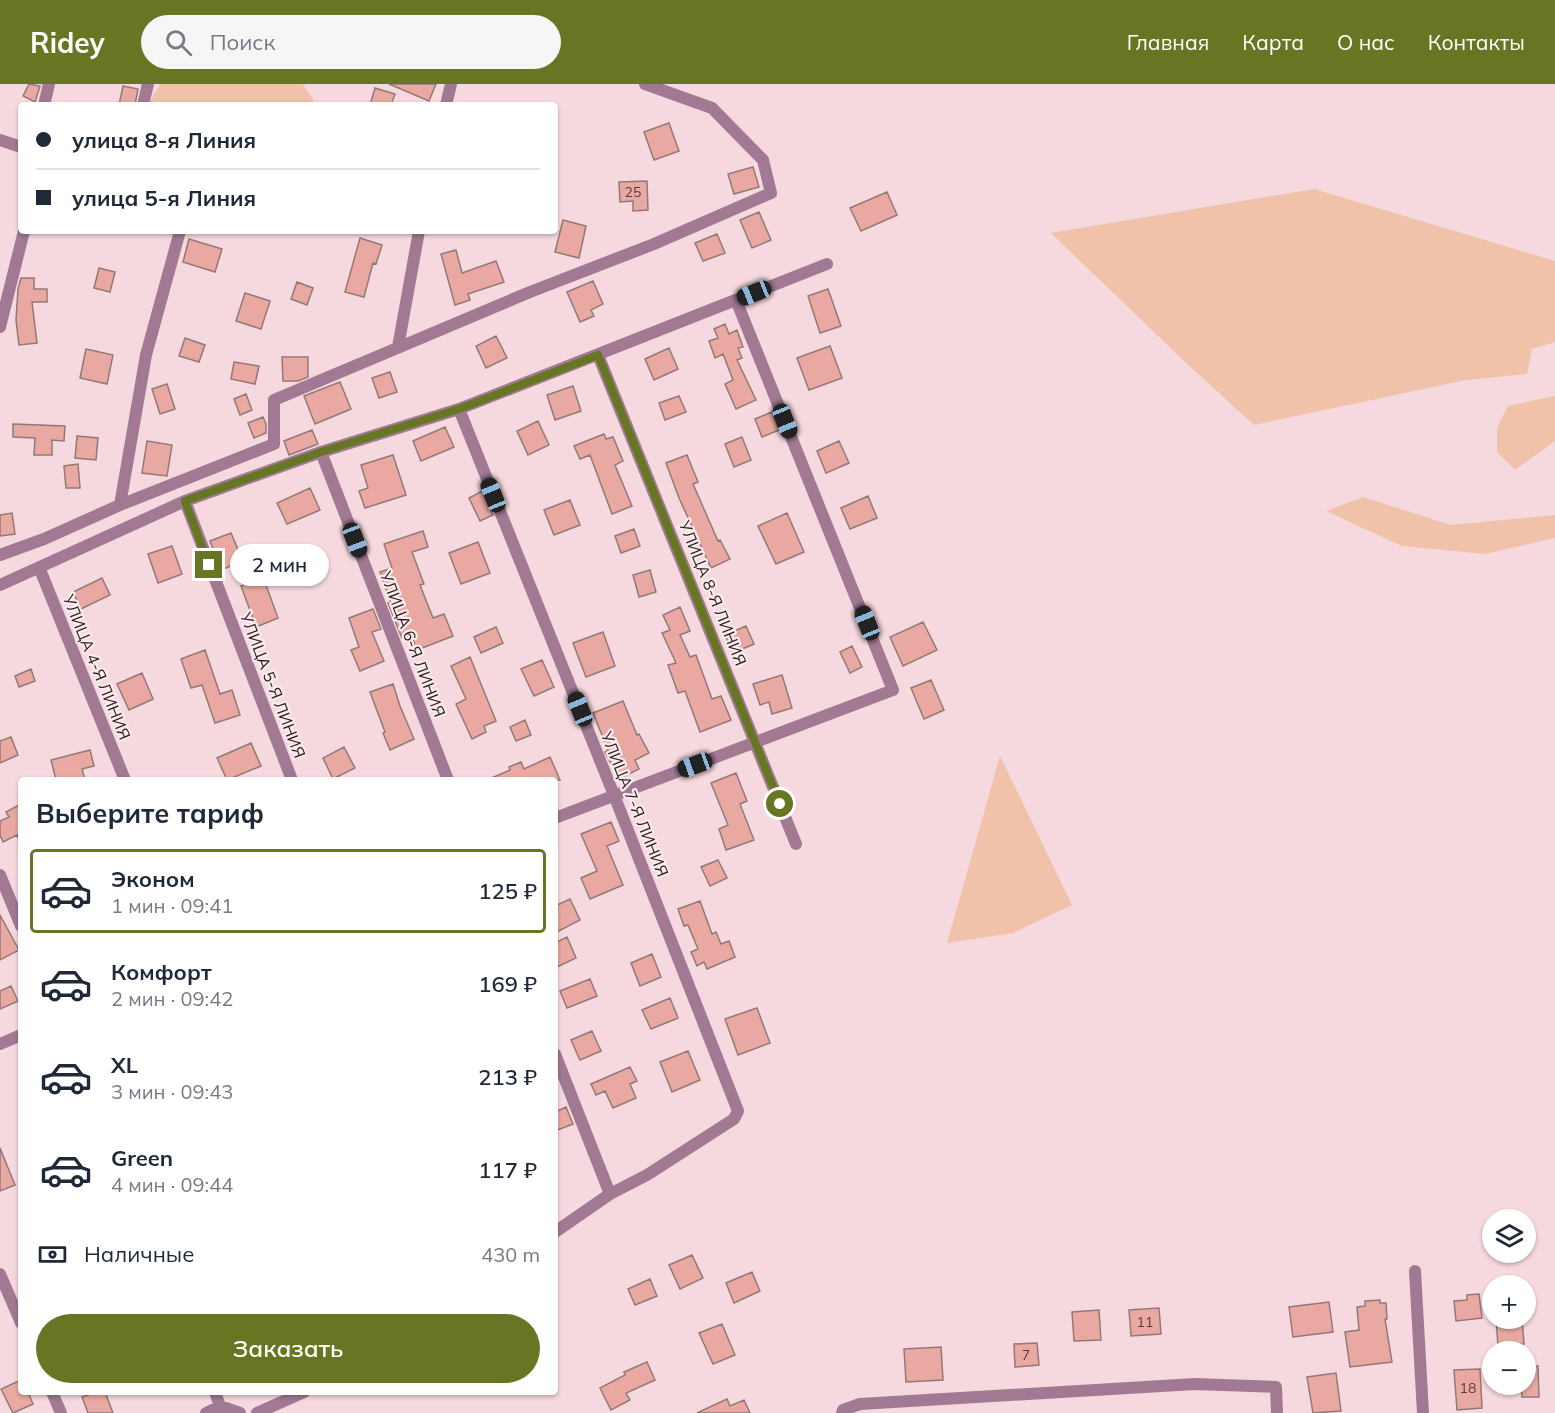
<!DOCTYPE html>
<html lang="ru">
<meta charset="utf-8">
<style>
:root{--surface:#fff;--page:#f6f6f7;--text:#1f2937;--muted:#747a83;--line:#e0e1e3;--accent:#677622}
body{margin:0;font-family:Mulish,sans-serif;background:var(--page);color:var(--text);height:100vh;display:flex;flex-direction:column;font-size:22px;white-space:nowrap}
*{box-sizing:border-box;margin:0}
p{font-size:20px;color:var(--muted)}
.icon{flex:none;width:33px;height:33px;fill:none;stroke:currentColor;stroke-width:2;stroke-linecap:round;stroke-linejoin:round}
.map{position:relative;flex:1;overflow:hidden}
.details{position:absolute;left:18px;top:693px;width:540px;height:618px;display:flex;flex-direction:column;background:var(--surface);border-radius:6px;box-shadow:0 2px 4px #0004}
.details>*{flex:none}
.top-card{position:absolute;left:18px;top:18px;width:540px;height:132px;border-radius:6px;box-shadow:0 2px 4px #0004;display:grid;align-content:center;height:132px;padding:0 18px;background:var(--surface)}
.tools{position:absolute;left:1482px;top:1125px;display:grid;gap:12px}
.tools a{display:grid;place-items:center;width:54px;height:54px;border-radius:50%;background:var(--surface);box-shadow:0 2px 4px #0004;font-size:30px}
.end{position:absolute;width:27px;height:27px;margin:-14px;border:8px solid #677622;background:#fff;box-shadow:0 0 0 3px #fff}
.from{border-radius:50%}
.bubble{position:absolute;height:42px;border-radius:21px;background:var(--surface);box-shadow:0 2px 4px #0004;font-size:20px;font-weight:600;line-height:42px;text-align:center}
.car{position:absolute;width:18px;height:36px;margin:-18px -9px;border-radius:8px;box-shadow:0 0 4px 2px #0007;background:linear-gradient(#222 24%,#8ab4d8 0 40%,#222 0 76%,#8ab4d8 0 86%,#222 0)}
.top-card b{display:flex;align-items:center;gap:21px;height:57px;font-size:22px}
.top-card b+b{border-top:2px solid var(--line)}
.top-card i{width:15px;height:15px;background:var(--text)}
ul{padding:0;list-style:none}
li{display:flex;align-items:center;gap:18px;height:84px;margin:0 12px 9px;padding:0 6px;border:3px solid transparent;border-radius:6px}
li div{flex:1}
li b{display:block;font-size:22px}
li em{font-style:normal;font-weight:600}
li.on{border-color:var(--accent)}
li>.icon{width:54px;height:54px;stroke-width:1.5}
h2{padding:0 18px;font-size:27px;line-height:72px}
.pay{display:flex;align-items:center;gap:15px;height:66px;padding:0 18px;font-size:22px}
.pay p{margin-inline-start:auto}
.primary-button{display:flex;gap:12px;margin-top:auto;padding:12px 18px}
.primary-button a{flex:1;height:69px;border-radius:36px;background:var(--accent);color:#fff;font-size:24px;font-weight:600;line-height:69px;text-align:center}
header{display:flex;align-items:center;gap:36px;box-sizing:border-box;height:84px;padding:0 30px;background:var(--accent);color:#fff}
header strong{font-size:28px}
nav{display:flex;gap:33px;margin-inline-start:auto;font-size:21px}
.search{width:420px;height:54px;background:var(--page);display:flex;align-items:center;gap:15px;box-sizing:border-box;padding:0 21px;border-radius:33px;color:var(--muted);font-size:22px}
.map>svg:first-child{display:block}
.green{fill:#efc2a9}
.building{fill:#e9a9a2;stroke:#937976;stroke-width:1.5}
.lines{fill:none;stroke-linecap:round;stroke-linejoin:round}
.street{stroke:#a17993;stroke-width:12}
.route{stroke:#677622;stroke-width:8}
.labels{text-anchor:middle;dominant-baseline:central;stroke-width:4.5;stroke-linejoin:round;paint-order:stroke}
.number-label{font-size:14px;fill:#553e3e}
.street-label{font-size:16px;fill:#241a1c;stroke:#fceaed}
</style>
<header>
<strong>Ridey</strong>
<div class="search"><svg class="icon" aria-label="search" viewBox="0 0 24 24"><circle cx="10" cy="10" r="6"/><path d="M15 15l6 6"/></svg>Поиск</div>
<nav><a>Главная</a><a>Карта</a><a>О нас</a><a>Контакты</a></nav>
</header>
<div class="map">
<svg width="1555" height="1329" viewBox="0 0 1555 1329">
<rect width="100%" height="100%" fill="#f6d9df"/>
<!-- green -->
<path class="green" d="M160,0H303L316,21H148Z
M1314,105L1555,177V258L1532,265L1527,290L1466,296L1254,341L1183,276L1051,149Z
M1555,312V357L1515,386L1497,368V344L1508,322Z
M1363,413L1451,441L1555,431V454L1485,470L1402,462L1326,427Z
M1000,672L1072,821L1013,849L947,859Z"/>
<!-- building -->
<path class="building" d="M29,0L40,2L35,18L23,12Z
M389,0H436L429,17Z
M123,2L138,5L135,21H119Z
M375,4L395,10L391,21H370Z
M669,39L679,67L654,76L644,48Z
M753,83L759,103L734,110L728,90Z
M647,97L648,126L633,127V117L620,118L619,98Z
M887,108L897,131L861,147L850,124Z
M759,128L771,156L752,164L740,136Z
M563,136L586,142L579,174L555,168Z
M717,150L725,169L703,177L695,159Z
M360,154L382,161L376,180L373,179L364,213L345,208Z
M189,155L222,165L215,188L183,178Z
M456,166L462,189L496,177L504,198L468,210L470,216L455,221L441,170Z
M99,184L115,188L110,208L94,204Z
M21,194H34V205H47V218H32L37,259L19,261L16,236L18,205Z
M593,197L603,220L591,226L594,232L580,238L567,208Z
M297,198L313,204L307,221L291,215Z
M828,205L841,242L820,249L808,212Z
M245,209L270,217L261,245L236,237Z
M725,240L729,250L737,246L743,263L738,264L742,274L737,276L756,316L736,325L725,300L733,296L723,270L715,274L709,257L718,254L714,245Z
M496,252L507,274L486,284L476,262Z
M185,254L205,261L199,278L179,272Z
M830,262L842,294L809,306L797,274Z
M669,264L678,285L654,296L645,275Z
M86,265L113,271L107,300L80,294Z
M282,273H308V293L298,297H283Z
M234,278L259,282L255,300L231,295Z
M390,288L397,308L379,314L372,294Z
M340,298L351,325L315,340L304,312Z
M167,300L175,325L160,330L152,305Z
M573,302L581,327L555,336L547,311Z
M246,310L252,326L240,331L234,315Z
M679,312L686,328L665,336L659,319Z
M772,328L779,346L762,353L755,335Z
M263,333L266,340V349L254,354L248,339Z
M538,337L549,361L528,371L517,347Z
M13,340L65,342L64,357L52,356V371H34L35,354L13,353Z
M445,343L454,363L421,377L413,357Z
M312,346L318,360L289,371L284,357Z
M604,350L606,355L613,353L623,377L615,381L632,422L612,430L590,371L580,375L574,362Z
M77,352L98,354L96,376L75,374Z
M742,353L751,376L734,383L725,360Z
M147,357L172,361L167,392L142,389Z
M839,357L849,379L826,389L817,367Z
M393,371L406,411L365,424L359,407L368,404L361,381Z
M687,371L698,398L693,400L718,457L720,456L730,475L711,484L679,414L666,379Z
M78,380L80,404H66L64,382Z
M310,404L320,426L287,440L277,419Z
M482,407L493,431L480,437L469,414Z
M868,412L877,434L850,445L841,424Z
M570,416L580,441L554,451L544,426Z
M12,429L15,450L0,452V431Z
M787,429L804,468L776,480L758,442Z
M634,445L640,462L621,469L615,452Z
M423,447L428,463L412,468L424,500L420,501L433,534L444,530L453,552L417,566L411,551L402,554L388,519H391L380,488L392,484L384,460Z
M231,449L243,477L221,486L210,457Z
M478,458L490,489L461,500L449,469Z
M172,462L182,490L158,499L148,470Z
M650,486L656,508L639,513L633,491Z
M263,493L278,534L256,543L241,502Z
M102,494L110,511L81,525L73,508Z
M680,523L690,547L680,551L690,573L696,571L712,615L721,612L731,636L700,648L685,607L678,609L668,581L676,579L662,549L670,546L663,531Z
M373,525L381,545L372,548L384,577L360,587L351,566L359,563L349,534Z
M923,538L937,566L903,582L890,553Z
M746,542L754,560L733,569L725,551Z
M496,543L503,559L481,569L474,553Z
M603,548L615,582L586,593L573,559Z
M852,562L862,583L850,589L840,568Z
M205,566L220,610L232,606L240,631L215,639L202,601L191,604L181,575Z
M470,573L496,637L484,642L486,648L472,655L456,620L466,615L451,582Z
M542,576L554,603L534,612L521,585Z
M31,585L35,597L19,603L15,592Z
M142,589L153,615L129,626L117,600Z
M782,591L792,624L772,630L769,618L760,621L753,600Z
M931,596L944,626L924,635L911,604Z
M393,600L400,622L414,655L390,666L383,649L385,648L370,608Z
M623,617L637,651L639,650L649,669L635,676L639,685L619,695L605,668L608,666L593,629Z
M525,636L531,651L516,657L510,643Z
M11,653L18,671L0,679V657Z
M251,659L261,682L227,696L217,674Z
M344,663L355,684L333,695L323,674Z
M90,666L94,682L82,685L85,696H56L51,676Z
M550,673L560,696H487L510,686L509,683L521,678L524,685Z
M736,689L747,717L740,720L754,756L726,766L719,745L728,741L711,699Z
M21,720V760L17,751L3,758L0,751V737L9,733L6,728Z
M611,738L619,757L607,762L623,801L590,815L581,794L597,787L581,750Z
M718,776L727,794L710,802L701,783Z
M570,815L580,836L555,849V822Z
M700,817L712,850L716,848L721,860L729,857L735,873L707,885L704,878L697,882L691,868L698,865L688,841L684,842L678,825Z
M0,831L19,866L0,876Z
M567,853L576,874L555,884V859Z
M652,870L661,893L640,902L631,879Z
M590,895L597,912L567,924L560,907Z
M11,902L18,917L0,925V907Z
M670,914L678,934L651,945L642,926Z
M757,924L770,959L738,971L725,935Z
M592,947L601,967L580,976L571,956Z
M688,967L700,996L672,1008L660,978Z
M630,983L637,997L630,1000L636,1014L613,1024L605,1007L596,1011L591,1000Z
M566,1023L573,1040L555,1047V1028Z
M0,1064L15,1101L0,1107Z
M692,1171L703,1194L680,1205L669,1181Z
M752,1188L760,1207L734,1219L726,1199Z
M650,1195L657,1212L635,1221L628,1205Z
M1479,1210L1482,1234L1456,1237L1454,1217L1467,1216V1211Z
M1380,1216V1219H1386L1387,1235H1385L1392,1278L1350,1283L1345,1248L1359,1246L1357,1223L1365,1222V1217Z
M1329,1218L1333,1248L1293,1253L1289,1223Z
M1159,1224L1161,1250L1131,1252L1129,1226Z
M1099,1226L1101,1256L1074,1257L1072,1228Z
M1496,1234H1522L1524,1260L1498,1262Z
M722,1240L735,1271L713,1280L699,1249Z
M1037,1259L1039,1281L1015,1283L1014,1260Z
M941,1263L943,1296L906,1298L904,1265Z
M647,1278L655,1296L626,1309L630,1316L611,1326L600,1304L625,1291L624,1288Z
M1538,1282L1539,1313H1522L1521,1300H1526V1283Z
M1480,1285L1482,1324L1457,1326L1454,1286Z
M1336,1289L1341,1327L1313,1329L1307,1293Z
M21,1296V1308H28L33,1320L13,1329L1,1305Z
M96,1308H105L113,1329H88L82,1313Z
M727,1315L730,1322L744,1316L750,1329H697Z"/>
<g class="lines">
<!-- street -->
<path class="street" d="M44,21L49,0
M143,21L148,0
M446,21L451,0
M0,56L21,63
M0,243L24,147
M398,263L419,147
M598,271L796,760
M459,325L614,711L738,1027L734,1035L647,1091L610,1110L555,1148
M321,368L448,696
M185,417L292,696
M120,421L146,271L180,147
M0,471L44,455L120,421L274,360V316L530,208L654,160L771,109L763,76L712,24L645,0
M39,483L125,696
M0,501L185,417L321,368L459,325L827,180
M555,734L893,606L736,216
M0,791L21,842
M0,960L21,951
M555,970L610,1110
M1415,1187L1423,1329
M0,1190L21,1239
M52,1308L61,1329
M215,1308L220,1322
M206,1329L220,1322L240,1329
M257,1329L304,1308
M842,1329L843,1326L860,1320L1195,1300L1276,1303L1277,1329"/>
</g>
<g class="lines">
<!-- route -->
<path class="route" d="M209,481L185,417L321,368L459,325L598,271L780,720"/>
</g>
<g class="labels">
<!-- number labels -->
<g class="number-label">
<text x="633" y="108">25</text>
<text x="1145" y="1238">11</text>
<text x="1026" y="1271">7</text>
<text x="1468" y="1304">18</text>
</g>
<!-- street labels -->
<g class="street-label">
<text transform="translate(713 509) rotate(68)">УЛИЦА 8-Я ЛИНИЯ</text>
<text transform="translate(413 560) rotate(69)">УЛИЦА 6-Я ЛИНИЯ</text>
<text transform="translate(97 583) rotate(68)">УЛИЦА 4-Я ЛИНИЯ</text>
<text transform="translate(273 601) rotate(69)">УЛИЦА 5-Я ЛИНИЯ</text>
<text transform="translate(635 720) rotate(68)">УЛИЦА 7-Я ЛИНИЯ</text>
</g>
</g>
</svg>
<div class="tools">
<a><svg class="icon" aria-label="layers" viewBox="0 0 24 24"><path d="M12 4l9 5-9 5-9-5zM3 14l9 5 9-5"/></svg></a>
<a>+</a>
<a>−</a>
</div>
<i class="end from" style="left:780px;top:720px"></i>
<i class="end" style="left:209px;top:481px"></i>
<div class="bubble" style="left:230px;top:460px;width:99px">2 мин</div>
<i class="car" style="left:754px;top:209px;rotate:248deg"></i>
<i class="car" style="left:785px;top:337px;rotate:158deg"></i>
<i class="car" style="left:493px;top:411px;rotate:338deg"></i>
<i class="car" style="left:355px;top:456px;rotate:159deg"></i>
<i class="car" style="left:867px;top:539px;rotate:338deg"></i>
<i class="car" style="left:580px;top:625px;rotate:338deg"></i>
<i class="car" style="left:695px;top:681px;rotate:250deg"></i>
<div class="top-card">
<b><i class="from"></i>улица 8-я Линия</b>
<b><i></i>улица 5-я Линия</b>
</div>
<section class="details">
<h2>Выберите тариф</h2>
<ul>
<li class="on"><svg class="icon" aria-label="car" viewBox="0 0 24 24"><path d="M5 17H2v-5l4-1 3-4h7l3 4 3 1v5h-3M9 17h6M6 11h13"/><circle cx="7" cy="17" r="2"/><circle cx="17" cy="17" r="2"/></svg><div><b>Эконом</b><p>1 мин · 09:41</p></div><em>125 ₽</em></li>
<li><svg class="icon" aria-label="car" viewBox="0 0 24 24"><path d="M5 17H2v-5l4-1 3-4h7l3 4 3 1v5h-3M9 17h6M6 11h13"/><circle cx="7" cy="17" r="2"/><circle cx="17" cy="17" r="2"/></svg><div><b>Комфорт</b><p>2 мин · 09:42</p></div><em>169 ₽</em></li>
<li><svg class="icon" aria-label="car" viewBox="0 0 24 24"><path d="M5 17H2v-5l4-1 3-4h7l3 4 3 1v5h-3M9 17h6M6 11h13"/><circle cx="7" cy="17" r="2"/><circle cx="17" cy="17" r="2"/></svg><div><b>XL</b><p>3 мин · 09:43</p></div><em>213 ₽</em></li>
<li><svg class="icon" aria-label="car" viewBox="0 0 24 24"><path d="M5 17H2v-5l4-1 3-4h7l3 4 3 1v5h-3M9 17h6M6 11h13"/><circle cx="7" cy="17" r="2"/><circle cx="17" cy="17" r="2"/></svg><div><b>Green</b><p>4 мин · 09:44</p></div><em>117 ₽</em></li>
</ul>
<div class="pay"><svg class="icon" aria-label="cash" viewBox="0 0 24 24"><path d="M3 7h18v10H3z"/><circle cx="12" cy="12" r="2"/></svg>Наличные<p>430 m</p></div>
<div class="primary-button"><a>Заказать</a></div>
</section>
</div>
